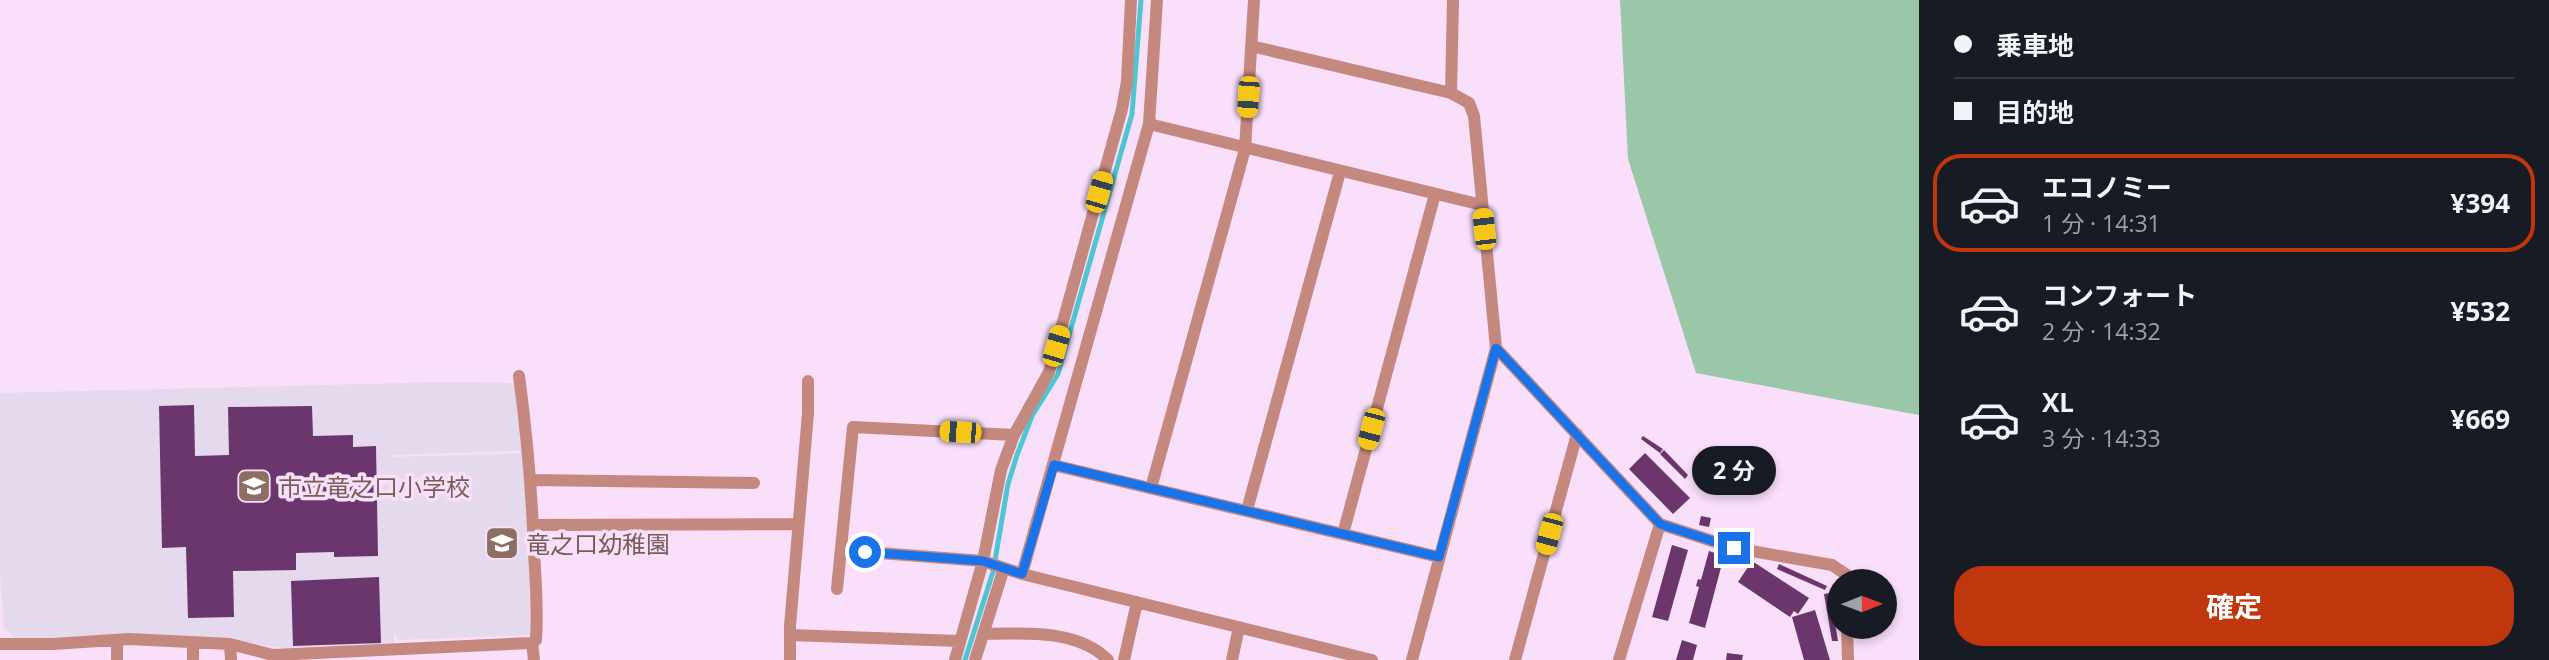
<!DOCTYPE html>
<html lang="ja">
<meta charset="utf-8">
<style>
:root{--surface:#171b24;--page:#20242c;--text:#f1f3f6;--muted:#9ea1a6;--line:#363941;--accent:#c0370d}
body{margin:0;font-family:"Open Sans","Noto Sans JP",sans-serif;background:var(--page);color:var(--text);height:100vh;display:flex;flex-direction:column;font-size:26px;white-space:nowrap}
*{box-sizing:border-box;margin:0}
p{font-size:23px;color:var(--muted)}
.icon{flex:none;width:38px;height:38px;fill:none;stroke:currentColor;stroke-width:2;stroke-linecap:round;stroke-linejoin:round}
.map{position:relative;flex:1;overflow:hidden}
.drawer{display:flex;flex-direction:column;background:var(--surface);width:630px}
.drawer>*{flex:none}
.guide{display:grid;align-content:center;height:154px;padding:0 35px;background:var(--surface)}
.needle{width:46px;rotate:89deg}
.tools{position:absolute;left:1827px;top:569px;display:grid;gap:14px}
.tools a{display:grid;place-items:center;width:70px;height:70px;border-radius:50%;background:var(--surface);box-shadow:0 4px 10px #0003;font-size:35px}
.end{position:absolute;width:32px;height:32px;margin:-16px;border:9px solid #1a73e8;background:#fff;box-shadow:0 0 0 4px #fff}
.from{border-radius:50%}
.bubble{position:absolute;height:49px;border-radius:24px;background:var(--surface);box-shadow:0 4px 10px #0003;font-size:23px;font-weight:700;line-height:49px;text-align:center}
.car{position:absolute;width:21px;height:42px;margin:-21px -10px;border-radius:9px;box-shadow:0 0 5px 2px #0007;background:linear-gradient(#f5c518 24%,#345 0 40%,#f5c518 0 76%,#345 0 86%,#f5c518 0)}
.guide b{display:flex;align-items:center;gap:24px;height:66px;font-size:26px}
.guide b+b{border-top:2px solid var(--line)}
.guide i{width:18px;height:18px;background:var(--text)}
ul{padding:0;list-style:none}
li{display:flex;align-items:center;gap:21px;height:98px;margin:0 14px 10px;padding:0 21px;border:4px solid transparent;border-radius:28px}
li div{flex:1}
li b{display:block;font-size:26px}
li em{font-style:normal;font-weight:700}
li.on{border-color:var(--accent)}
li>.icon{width:63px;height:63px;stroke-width:1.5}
.button{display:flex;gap:14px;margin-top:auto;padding:14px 35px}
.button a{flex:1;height:80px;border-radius:28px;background:var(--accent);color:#fff;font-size:28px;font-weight:700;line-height:80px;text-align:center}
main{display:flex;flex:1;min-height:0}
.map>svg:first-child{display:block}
.education{fill:#e5d9ed}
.green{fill:#9bc7a9}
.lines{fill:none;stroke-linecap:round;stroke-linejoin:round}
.stream{stroke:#4fc5d2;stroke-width:5}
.building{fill:#6a366b}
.minor{stroke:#c4887f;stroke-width:12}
.route{stroke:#1a73e8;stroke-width:9}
.labels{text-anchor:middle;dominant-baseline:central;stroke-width:7;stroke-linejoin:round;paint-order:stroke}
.education-label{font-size:24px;fill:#785e54;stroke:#f9dffa;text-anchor:start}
</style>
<main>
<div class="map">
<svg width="1919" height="660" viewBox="0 0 1919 660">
<rect width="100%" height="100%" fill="#f9dffa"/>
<!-- education -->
<path class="education" d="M444,382L514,383L522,451L391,455V457L523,453L533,618L531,635L399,640L394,633V643L281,648L231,639H16L4,628L0,572V393Z"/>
<!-- green -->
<path class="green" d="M1620,0H1919V415L1696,373L1628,159Z"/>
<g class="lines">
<!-- stream -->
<path class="stream" d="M965,660L993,572L1008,484L1017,455L1032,416L1058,374L1132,114L1141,0"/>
</g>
<!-- building -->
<path class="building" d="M194,405L195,456L229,455L228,407L312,406L313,436L353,435V447L376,446L378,556L334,557V552L296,553V570L233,571L234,617L188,618L186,547L162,548L159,406Z
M1643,436L1663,449L1660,453L1641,439Z
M1664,450L1688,475L1685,479L1660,454Z
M1645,453L1690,498L1673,514L1629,469Z
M1701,516L1711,518L1709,527L1699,525Z
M1672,545L1688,550L1668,621L1652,617Z
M1709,551L1724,556L1705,628L1689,623L1699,587L1696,586L1698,579L1701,580Z
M1741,558L1748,560L1746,568L1739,566Z
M1752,561L1809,598L1798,614L1794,611L1790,617L1738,582Z
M1779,564L1827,586L1825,590L1777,569Z
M379,577L381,643L293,646L291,581Z
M1830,593L1838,641H1832L1824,594Z
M1815,610L1830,660H1804L1792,617Z
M1682,640L1697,645L1693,660H1676Z
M1727,653L1743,655L1742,660H1726Z"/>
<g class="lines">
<!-- minor -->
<path class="minor" d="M1251,46L1451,93
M1149,124L1482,205
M1496,348L1660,524L1734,548L1832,565L1847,575V581
M519,376C527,435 532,494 534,553C536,582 538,611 536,640L532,643
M1053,465L1439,557
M531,480L754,483
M1151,488L1245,149L1254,0
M1247,510L1340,172
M533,525L798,524
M1343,534L1435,194
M841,550L983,561L1022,574L1372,660
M1022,574L1149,124L1157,0
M837,589L853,427L1014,435
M1847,626L1848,660
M983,634C1023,633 1078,629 1108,660
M790,635L959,641
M117,640V660
M193,642V660
M0,644H53L129,639L230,644L273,655L532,643L534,660
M230,644L231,660
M790,660V626L808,413V381
M955,660L983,561L1001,470L1014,435L1049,372L1122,109L1127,81L1131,0
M975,660L1004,568
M1124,660L1137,602
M1232,660L1239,627
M1412,660L1496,348L1474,116L1469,103L1451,93L1453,0
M1515,660L1577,434
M1619,660L1660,524"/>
</g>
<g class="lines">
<!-- route -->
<path class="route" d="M865,552L983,561L1022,574L1054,465L1439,557L1496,348L1660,524L1734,548"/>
</g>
<!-- icons -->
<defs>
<g id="school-square" transform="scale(1.75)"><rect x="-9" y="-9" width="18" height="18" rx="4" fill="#8d6e63" stroke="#f9dffa"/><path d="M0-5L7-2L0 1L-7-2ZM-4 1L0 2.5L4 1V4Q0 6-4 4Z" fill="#fff"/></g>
</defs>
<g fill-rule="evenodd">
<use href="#school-square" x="254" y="486"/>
<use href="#school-square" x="502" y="543"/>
</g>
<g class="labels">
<!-- education labels -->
<g class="education-label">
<text x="278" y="486">市立竜之口小学校</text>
<text x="526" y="543">竜之口幼稚園</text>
</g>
</g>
</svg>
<div class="tools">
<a><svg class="needle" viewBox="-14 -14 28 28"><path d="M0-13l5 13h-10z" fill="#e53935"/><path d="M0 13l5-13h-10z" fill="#9ea1a6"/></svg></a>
</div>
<i class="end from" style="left:865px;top:552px"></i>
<i class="end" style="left:1734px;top:548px"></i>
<div class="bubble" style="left:1692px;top:446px;width:84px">2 分</div>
<i class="car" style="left:1248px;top:97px;rotate:184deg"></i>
<i class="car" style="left:1099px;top:192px;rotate:16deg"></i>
<i class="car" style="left:1484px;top:229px;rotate:354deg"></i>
<i class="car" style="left:1056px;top:346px;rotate:16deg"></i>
<i class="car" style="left:1371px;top:429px;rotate:195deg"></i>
<i class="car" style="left:960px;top:432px;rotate:273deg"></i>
<i class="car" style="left:1549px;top:534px;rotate:195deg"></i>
</div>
<section class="drawer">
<div class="guide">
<b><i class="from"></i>乗車地</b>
<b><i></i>目的地</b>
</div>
<ul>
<li class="on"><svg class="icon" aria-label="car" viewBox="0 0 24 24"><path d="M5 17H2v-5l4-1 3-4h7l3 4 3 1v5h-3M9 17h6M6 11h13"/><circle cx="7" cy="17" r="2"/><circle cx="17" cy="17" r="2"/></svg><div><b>エコノミー</b><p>1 分 · 14:31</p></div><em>¥394</em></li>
<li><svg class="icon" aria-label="car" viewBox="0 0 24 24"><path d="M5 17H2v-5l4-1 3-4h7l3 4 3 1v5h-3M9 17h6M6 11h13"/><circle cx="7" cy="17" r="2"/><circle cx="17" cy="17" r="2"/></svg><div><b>コンフォート</b><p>2 分 · 14:32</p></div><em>¥532</em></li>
<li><svg class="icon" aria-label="car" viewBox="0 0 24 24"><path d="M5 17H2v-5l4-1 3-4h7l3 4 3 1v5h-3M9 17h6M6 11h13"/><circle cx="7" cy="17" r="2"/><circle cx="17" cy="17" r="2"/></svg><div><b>XL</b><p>3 分 · 14:33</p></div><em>¥669</em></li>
</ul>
<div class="button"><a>確定</a></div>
</section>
</main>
